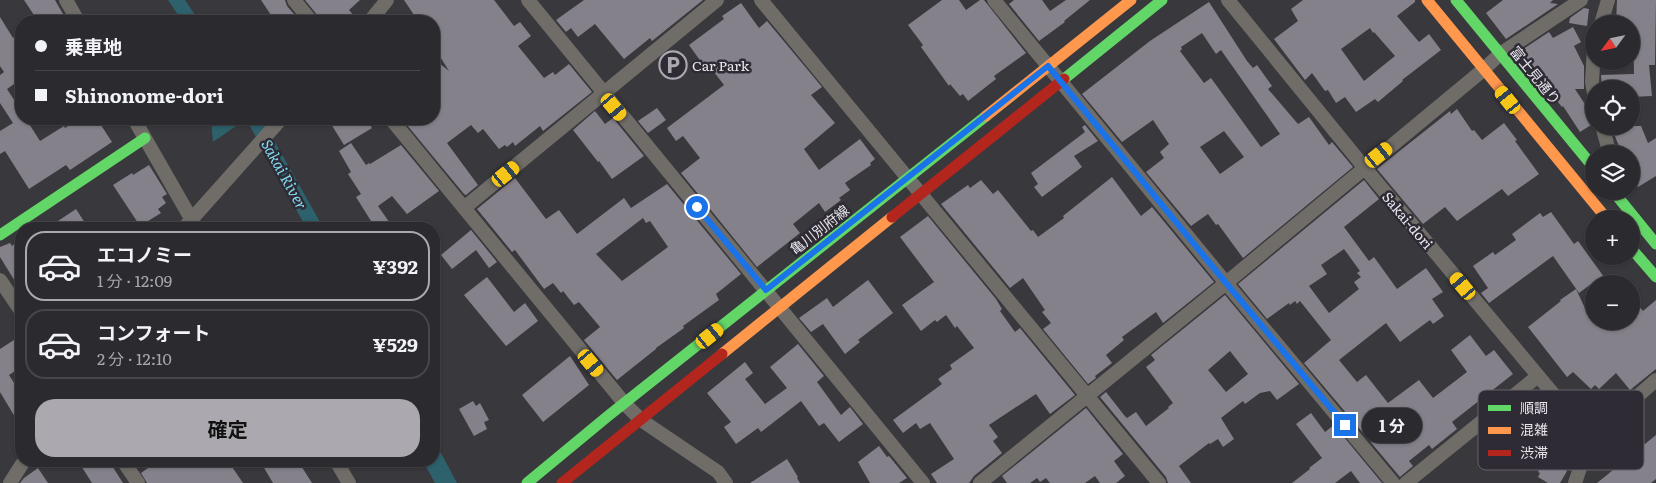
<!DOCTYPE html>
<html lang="ja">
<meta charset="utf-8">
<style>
:root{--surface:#2b2a2e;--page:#333236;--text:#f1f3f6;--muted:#a6a7aa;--line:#47464a;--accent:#aba9af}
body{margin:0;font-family:Literata,"Noto Sans JP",serif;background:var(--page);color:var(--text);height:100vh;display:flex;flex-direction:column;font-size:19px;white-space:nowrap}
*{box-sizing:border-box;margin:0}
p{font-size:16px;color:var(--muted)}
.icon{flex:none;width:28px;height:28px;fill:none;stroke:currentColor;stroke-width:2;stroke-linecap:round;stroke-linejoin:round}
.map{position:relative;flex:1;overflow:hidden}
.details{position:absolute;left:15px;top:222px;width:425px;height:245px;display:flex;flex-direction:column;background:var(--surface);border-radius:20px;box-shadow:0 1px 4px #0004,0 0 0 1px var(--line)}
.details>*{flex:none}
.banner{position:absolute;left:15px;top:15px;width:425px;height:110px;border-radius:20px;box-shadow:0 1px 4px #0004,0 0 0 1px var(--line);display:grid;align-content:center;height:110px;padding:0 20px;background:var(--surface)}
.needle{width:32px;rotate:237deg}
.controls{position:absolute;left:1585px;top:15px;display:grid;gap:10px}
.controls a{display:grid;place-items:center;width:55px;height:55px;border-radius:50%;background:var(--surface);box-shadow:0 1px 4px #0004,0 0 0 1px var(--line);font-size:25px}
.end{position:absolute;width:22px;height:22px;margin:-11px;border:6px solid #1a73e8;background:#fff;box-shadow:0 0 0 2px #fff}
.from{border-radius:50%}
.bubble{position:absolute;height:35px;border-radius:18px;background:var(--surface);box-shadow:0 1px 4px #0004,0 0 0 1px var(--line);font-size:16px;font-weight:700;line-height:35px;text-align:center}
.car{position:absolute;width:15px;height:30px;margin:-15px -8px;border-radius:6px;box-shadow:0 0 4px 1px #0007;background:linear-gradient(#f5c518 24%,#345 0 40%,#f5c518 0 76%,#345 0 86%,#f5c518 0)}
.banner b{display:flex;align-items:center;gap:18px;height:48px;font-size:19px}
.banner b+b{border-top:1px solid var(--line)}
.banner i{width:12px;height:12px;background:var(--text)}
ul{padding:9px 0 0;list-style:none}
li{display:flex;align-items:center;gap:15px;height:70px;margin:0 10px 8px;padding:0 10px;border:2px solid var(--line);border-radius:20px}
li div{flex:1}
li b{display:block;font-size:19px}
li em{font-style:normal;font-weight:700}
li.on{border-color:var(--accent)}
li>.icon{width:45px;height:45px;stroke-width:1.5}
.cta{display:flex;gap:10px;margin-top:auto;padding:10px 20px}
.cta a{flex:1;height:58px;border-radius:20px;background:var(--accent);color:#111;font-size:20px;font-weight:700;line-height:58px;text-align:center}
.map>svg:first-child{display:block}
.water{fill:#2d616c}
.building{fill:#84818b;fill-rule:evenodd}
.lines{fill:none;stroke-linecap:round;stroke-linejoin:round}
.street{stroke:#706d68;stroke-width:14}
.fast{stroke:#63d668;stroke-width:11}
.slow{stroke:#ff974d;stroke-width:11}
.jam{stroke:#b3261e;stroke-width:11}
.route{stroke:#1a73e8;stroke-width:6}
.labels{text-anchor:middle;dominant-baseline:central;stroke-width:5;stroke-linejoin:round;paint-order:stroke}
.poi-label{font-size:14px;fill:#e8e6ed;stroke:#2e2b35;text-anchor:start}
.street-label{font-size:14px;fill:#e8e6ed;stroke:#2e2b35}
.water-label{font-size:15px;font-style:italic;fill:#81ddf2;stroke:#2e2b35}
.key{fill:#2e2b35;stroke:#66636c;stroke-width:1}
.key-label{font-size:14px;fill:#e8e6ed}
</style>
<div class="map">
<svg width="1656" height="483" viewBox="0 0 1656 483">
<rect width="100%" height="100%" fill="#39383d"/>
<!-- water -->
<path class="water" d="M168,0H185L199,21H182Z
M211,119H262L324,229H307L246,119L213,142Z
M434,440L457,483H435L423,461H434Z"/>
<!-- building -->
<path class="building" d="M24,0H55L67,21H38Z
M261,0H285L287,6L300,21H275Z
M305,0H360L349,10L358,21H320L318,16Z
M404,0H494L514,26L520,22L531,36L518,46L544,78L553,72L555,75L569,64L592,92L543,131L540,126L515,146L513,142L507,147L505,145L499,149L483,129L478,133L471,125L447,143L478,185L466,195L464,194L402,119H434V59L449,71L434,47V21H418Z
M584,0H703L652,41L650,38L624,59L595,24L578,37L571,28L566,32L556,20Z
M942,0H959L966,10L980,0H984L1026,53L994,76L996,79L968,101L963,94L960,96L950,84L949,86L921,47L923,45L908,25Z
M1014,0H1042L1050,11L1066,0H1090L1064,21L1065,22L1039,41L1009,4Z
M1303,0H1415V2L1397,16L1419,42L1429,34L1441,50L1402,80L1403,81L1378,102L1375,99L1356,112L1345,97L1336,103L1328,90L1325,91L1312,73L1305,80L1274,39L1298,21L1291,9ZM1370,28L1373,33L1374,32L1395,56L1364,81L1341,49Z
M1503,0H1553L1550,3L1558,4L1506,39L1486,13Z
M1617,0H1656L1655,65H1649L1652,96L1631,97V89H1602L1601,75L1634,74L1633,24H1616Z
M1209,2L1247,61L1253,68L1257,65L1272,86L1268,89L1298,124L1309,117L1329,145L1332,142L1353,167L1243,258L1218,224L1216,225L1208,214L1191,226L1146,172L1164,158L1160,152L1169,144L1153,120L1122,142L1082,94L1150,41ZM1202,33L1216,54L1221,50L1280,134L1261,147L1211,78L1204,83L1180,51L1182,49L1181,47ZM1224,131L1244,157L1220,174L1200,147Z
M741,3L759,28L767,21L822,87L811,95L835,123L804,149L819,170L860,139L875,159L870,163L871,165L845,183L850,190L839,198L841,200L825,212L819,203L793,224L800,233L757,267L681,173L700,158L683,136L676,141L667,128L724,85L707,63L704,66L689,45L724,19L722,16Z
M1584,8L1589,9L1587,26L1569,23L1570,18Z
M0,17L13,38L15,37L21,46V79L7,89L20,109L21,119H26L40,141L64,126L65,128L79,119H97L112,142L70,170L66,165L29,189L5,151L0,154V131L13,123L0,103V75L4,72L0,66Z
M1573,27L1581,42L1574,46L1584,66V89H1575L1594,118V123L1580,132L1563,106L1562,107L1545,86L1543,87L1539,82L1526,59L1520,51L1549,32L1553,38Z
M657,108L666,120L648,133L638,121Z
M1457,109L1472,131L1474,130L1482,140L1504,123L1517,140L1515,141L1539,174L1508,196L1502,189L1457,221L1445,207L1423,224L1377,169L1450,111L1451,114Z
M595,111L605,124L613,118L644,156L612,179L599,161L598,162L573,130Z
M328,119H366L372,128L344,145Z
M1085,125L1098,141L1074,156L1082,167L1042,197L1034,187L1038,184L1031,173L1085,132L1082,127Z
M1611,126H1641L1648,143L1656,138V176L1638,187L1631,177V154H1622Z
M351,143L366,165L369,163L370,164L401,145L439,191L407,214L392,196L378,206L394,229H376L356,197L361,194L348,174L351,172L339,151Z
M149,165L167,194L162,197L166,203L158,209L161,213L140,226L113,185L132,173L133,175Z
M1112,177L1141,216L1152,207L1214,282L1163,323L1156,312L1122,337L1124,340L1106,355L1112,363L1095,376L1096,378L1088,384L1043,329L1051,323L1042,312L1045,310L1023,278L1010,288L941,204L968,185L970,188L981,180L993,194L998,190L1031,231L1033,230L1038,237L1064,218L1063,216Z
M515,178L546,219L559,210L577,234L624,198L631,208L667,184L741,274L716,294L719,300L683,326L684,328L656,348V349L617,380L584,340L600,327L579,302L574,305L563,291L561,293L553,283L544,289L515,250L512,252L477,209ZM643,218L646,223L650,221L668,247L622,281L596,254Z
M1364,180L1379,199L1344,227L1369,261L1374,257L1397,289L1426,268L1443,292L1432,299L1444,316L1433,324L1430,320L1400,342L1386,323L1339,360L1357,382L1366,375L1388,403L1419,380L1433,398L1467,372L1451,350L1470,335L1486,356L1494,350L1513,374L1452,422L1457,429L1432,449L1429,445L1409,461L1413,466L1400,477L1304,363L1331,340L1300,301L1297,304L1295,301L1290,305L1289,303L1267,319L1238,284ZM1344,249L1360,271L1357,273L1361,277L1354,282L1359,289L1329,313L1309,286L1327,274L1321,265Z
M76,209L89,229H46Z
M1551,212L1574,244L1578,241L1609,284H1591L1579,293L1553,256L1489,303L1481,293L1488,288L1473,266L1493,252L1495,255L1516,240L1512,234L1540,213L1543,217Z
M928,216L996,299L1002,309L1000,311L1015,332L1020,328L1075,395L1050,414L1036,394L989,425L998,437L993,441L1002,453L974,476L969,483H937L931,474L954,459L930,423L920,429L916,423L903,433L893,420L942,384L938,379L952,369L950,365L974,348L957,326L955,328L946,315L937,322L935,320L921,331L902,305L934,282L900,237Z
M471,230L497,262L489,268L476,250L452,269L441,255Z
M16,242L21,250V291L0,257V247L10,243L12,246Z
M487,277L514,312L525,303L538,321L506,346L464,295Z
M868,280L893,313L858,340L860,342L845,354L823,324L811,332L799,318L827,298L833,307Z
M1576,289L1591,321H1631V296L1643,311L1656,300V369L1630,390L1616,373L1599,389L1595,385L1591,389L1573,372L1567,377L1528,327L1561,301L1560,300Z
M1225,295L1299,384L1277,400L1270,391L1260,393L1245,404L1243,401L1221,418L1234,439L1223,447L1218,439L1210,444L1209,443L1179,466L1191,483H1168L1166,477L1100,397L1106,392L1124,415L1127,418L1136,412L1146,426L1169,408L1168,407L1173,403L1146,367L1155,360L1151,355ZM1230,351L1248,374L1226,392L1208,370Z
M17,338L21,345V367L9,375L21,394V427L0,392V349Z
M798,344L824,376L817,382L841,415L850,407L863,424L839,442L824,423L819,426L801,401L761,432L758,428L736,444L724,427L731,422L707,393L745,362L753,373L745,379L765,404L787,388L770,367Z
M570,356L589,385L543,422L522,395Z
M473,401L476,406L480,403L489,420L484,422L487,429L474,436L459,409Z
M1086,408L1123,454L1114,461L1125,476L1116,483H1100L1095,476L1085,483H1050L1046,478L1040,482L1037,478L1030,483H1007L1002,476Z
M1311,413L1325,432L1334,425L1382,483H1360L1351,471L1335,483H1292L1310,469L1309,468L1322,458L1296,424Z
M1514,423L1549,443L1544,451L1562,462L1559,467L1567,471L1560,483H1548L1538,477L1540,473L1538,472L1542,465L1509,446L1512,440L1507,436Z
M1656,435V479L1651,483H1597Z
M879,446L887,457L889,456L907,478L899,483H870L858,462Z
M787,459L798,477L797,478L800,483H750Z
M78,461H109L123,483H92Z
M158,461H228L243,483H147L141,473Z
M260,461H298L312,483H273Z
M38,468L48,483H20L24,478Z"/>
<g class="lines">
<!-- street -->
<path class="street" d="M66,0L78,21
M294,0L311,21
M528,0L923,483
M761,0L1159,483
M994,0L1226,283L1393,483
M1228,0L1364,167L1590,438
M370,21L387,0
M1601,24L1608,0
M1594,47L1592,82L1594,93
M134,119L197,229
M391,119L625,404L641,420L718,472L726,483
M1602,126L1610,154
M464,208L717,0
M183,229L281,119
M0,280L21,311
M123,461L138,483
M336,461L349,483
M10,483L24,461
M980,483L1226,283L1483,70L1500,54L1581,0
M1406,483L1538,376
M1575,483L1590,438L1656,380"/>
<!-- fast -->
<path class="fast" d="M1456,0L1594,168
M1064,79L1162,0
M1613,191L1656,244
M0,235L145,138
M1631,248L1656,277
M527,483L608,416L986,116"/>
<!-- slow -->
<path class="slow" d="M1427,0L1607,219
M986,116L1131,0
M722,354L892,217"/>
<!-- jam -->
<path class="jam" d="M892,217L1064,79
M562,483L722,354"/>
</g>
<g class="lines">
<!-- route -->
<path class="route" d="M697,207L766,290L1048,66L1226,283L1345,425"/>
</g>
<!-- icons -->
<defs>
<g id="parking-ring" transform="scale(1.4375)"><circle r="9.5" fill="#2e2b35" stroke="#aba9af" stroke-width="1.5"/><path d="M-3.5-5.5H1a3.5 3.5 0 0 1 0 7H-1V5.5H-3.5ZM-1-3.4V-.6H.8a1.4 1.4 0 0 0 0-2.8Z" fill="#aba9af"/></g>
</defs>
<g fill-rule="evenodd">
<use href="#parking-ring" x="673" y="65"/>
</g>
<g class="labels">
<!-- poi labels -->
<g class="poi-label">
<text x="692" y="65">Car Park</text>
</g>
<!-- street labels -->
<g class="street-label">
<text transform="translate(1536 75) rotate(51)">富士見通り</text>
<text transform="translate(1408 220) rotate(50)">Sakai-dori</text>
<text transform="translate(819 229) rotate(-38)">亀川別府線</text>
</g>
<!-- water labels -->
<g class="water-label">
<text transform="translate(285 174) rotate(61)">Sakai River</text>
</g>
</g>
<!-- legend -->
<rect x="1478" y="390" width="166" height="80" rx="8" class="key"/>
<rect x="1488" y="405" width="23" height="6" fill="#63d668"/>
<rect x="1488" y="427" width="23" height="7" fill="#ff974d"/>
<rect x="1488" y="450" width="23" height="6" fill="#b3261e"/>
<g class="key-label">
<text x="1520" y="413">順調</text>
<text x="1520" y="435">混雑</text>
<text x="1520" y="458">渋滞</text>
</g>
</svg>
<div class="controls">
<a><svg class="needle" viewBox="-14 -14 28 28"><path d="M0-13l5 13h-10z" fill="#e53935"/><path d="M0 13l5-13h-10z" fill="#a6a7aa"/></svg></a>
<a><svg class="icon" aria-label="locate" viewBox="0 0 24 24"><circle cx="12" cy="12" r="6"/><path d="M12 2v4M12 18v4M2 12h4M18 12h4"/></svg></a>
<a><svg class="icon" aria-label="layers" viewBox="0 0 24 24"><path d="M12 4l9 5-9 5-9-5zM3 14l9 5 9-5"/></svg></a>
<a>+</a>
<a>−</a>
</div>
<i class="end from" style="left:697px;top:207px"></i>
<i class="end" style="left:1345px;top:425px"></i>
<div class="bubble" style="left:1362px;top:408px;width:60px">1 分</div>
<i class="car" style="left:1508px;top:100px;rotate:321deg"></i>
<i class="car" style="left:614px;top:107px;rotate:140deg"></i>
<i class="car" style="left:1379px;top:155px;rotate:51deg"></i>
<i class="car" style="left:506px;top:174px;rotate:51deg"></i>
<i class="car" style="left:1463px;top:286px;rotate:320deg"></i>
<i class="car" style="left:710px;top:336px;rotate:51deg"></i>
<i class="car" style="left:591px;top:363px;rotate:140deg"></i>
<div class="banner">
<b><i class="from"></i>乗車地</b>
<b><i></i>Shinonome-dori</b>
</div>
<section class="details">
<ul>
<li class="on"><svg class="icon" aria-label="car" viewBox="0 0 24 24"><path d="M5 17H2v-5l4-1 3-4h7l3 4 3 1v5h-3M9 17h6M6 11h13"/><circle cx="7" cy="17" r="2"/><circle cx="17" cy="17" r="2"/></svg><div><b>エコノミー</b><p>1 分 · 12:09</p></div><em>¥392</em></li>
<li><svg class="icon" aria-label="car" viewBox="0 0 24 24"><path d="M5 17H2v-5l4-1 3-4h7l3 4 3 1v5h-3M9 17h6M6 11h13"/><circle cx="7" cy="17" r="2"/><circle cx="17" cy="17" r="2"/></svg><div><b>コンフォート</b><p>2 分 · 12:10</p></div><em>¥529</em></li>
</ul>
<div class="cta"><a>確定</a></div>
</section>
</div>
